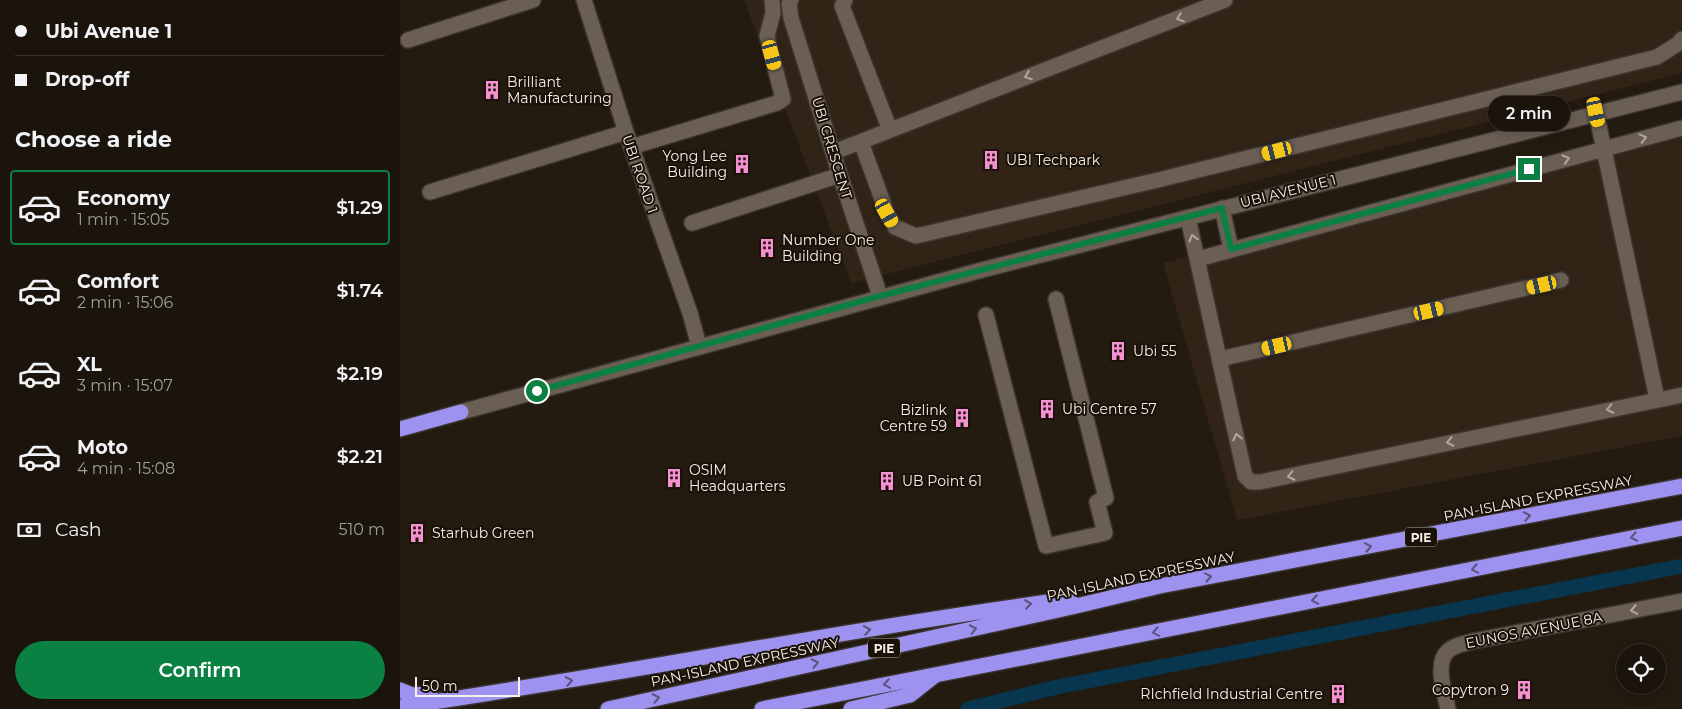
<!DOCTYPE html>
<meta charset="utf-8">
<style>
:root{--surface:#1a140c;--page:#27211a;--text:#f1f3f6;--muted:#9f9e9d;--line:#38332d;--accent:#0b8043}
body{margin:0;font-family:Montserrat,sans-serif;background:var(--page);color:var(--text);height:100vh;display:flex;flex-direction:column;font-size:19px;white-space:nowrap}
*{box-sizing:border-box;margin:0}
p{font-size:16px;color:var(--muted)}
.icon{flex:none;width:28px;height:28px;fill:none;stroke:currentColor;stroke-width:2;stroke-linecap:round;stroke-linejoin:round}
.map{position:relative;flex:1;overflow:hidden}
.side{display:flex;flex-direction:column;background:var(--surface);width:400px}
.side>*{flex:none}
.top-card{display:grid;align-content:center;height:110px;padding:0 15px;background:var(--surface)}
.fabs{position:absolute;left:1216px;top:644px;display:grid;gap:10px}
.fabs a{display:grid;place-items:center;width:50px;height:50px;border-radius:50%;background:var(--surface);box-shadow:0 2px 12px #0003,0 0 0 1px var(--line);font-size:25px}
.scale{position:absolute;left:15px;bottom:12px;width:105px;box-sizing:border-box;padding-left:5px;border:2px solid #f7f0e9;border-top:0;font-size:14px;line-height:18px;white-space:nowrap;color:#f7f0e9;-webkit-text-stroke:4px #1a1108;paint-order:stroke}
.end{position:absolute;width:22px;height:22px;margin:-11px;border:6px solid #0b8043;background:#fff;box-shadow:0 0 0 2px #fff}
.from{border-radius:50%}
.bubble{position:absolute;height:35px;border-radius:18px;background:var(--surface);box-shadow:0 2px 12px #0003,0 0 0 1px var(--line);font-size:16px;font-weight:600;line-height:35px;text-align:center}
.car{position:absolute;width:15px;height:30px;margin:-15px -8px;border-radius:6px;box-shadow:0 0 4px 1px #0007;background:linear-gradient(#f5c518 24%,#345 0 40%,#f5c518 0 76%,#345 0 86%,#f5c518 0)}
.top-card b{display:flex;align-items:center;gap:18px;height:48px;font-size:19px}
.top-card b+b{border-top:1px solid var(--line)}
.top-card i{width:12px;height:12px;background:var(--text)}
ul{padding:0;list-style:none}
li{display:flex;align-items:center;gap:15px;height:75px;margin:0 10px 8px;padding:0 5px;border:2px solid transparent;border-radius:5px}
li div{flex:1}
li b{display:block;font-size:19px}
li em{font-style:normal;font-weight:600}
li.current{border-color:var(--accent)}
li>.icon{width:45px;height:45px;stroke-width:1.5}
h2{padding:0 15px;font-size:22px;line-height:60px}
.pay{display:flex;align-items:center;gap:12px;height:55px;padding:0 15px;font-size:19px}
.pay p{margin-inline-start:auto}
.action{display:flex;gap:10px;margin-top:auto;padding:10px 15px}
.action a{flex:1;height:58px;border-radius:30px;background:var(--accent);color:#fff;font-size:20px;font-weight:600;line-height:58px;text-align:center}
main{display:flex;flex:1;min-height:0}
.map>svg:first-child{display:block}
.industrial{fill:#312417}
.lines{fill:none;stroke-linecap:round;stroke-linejoin:round}
.canal{stroke:#07364e;stroke-width:15}
.minor-casing{stroke:#3b342f;stroke-width:18}
.highway-casing{stroke:#3b342f;stroke-width:18}
.minor{stroke:#6b5f54;stroke-width:15}
.highway{stroke:#9e92f1;stroke-width:15}
.oneway{stroke:#b1a89e}
.oneway2{stroke:#5c527c}
.route{stroke:#0b8043;stroke-width:6}
.labels{text-anchor:middle;dominant-baseline:central;stroke-width:4;stroke-linejoin:round;paint-order:stroke}
.shield{fill:#1a1108;stroke:#b5ada6;stroke-width:1}
.shield-label{font-size:12px;font-weight:bold;fill:#f7f0e9}
.poi-label{font-size:14px;fill:#f7f0e9;stroke:#1a1108;text-anchor:start}
.street-label{font-size:14px;fill:#f7f0e9;stroke:#1a1108}
</style>
<main>
<section class="side">
<div class="top-card">
<b><i class="from"></i>Ubi Avenue 1</b>
<b><i></i>Drop-off</b>
</div>
<h2>Choose a ride</h2>
<ul>
<li class="current"><svg class="icon" aria-label="car" viewBox="0 0 24 24"><path d="M5 17H2v-5l4-1 3-4h7l3 4 3 1v5h-3M9 17h6M6 11h13"/><circle cx="7" cy="17" r="2"/><circle cx="17" cy="17" r="2"/></svg><div><b>Economy</b><p>1 min · 15:05</p></div><em>$1.29</em></li>
<li><svg class="icon" aria-label="car" viewBox="0 0 24 24"><path d="M5 17H2v-5l4-1 3-4h7l3 4 3 1v5h-3M9 17h6M6 11h13"/><circle cx="7" cy="17" r="2"/><circle cx="17" cy="17" r="2"/></svg><div><b>Comfort</b><p>2 min · 15:06</p></div><em>$1.74</em></li>
<li><svg class="icon" aria-label="car" viewBox="0 0 24 24"><path d="M5 17H2v-5l4-1 3-4h7l3 4 3 1v5h-3M9 17h6M6 11h13"/><circle cx="7" cy="17" r="2"/><circle cx="17" cy="17" r="2"/></svg><div><b>XL</b><p>3 min · 15:07</p></div><em>$2.19</em></li>
<li><svg class="icon" aria-label="car" viewBox="0 0 24 24"><path d="M5 17H2v-5l4-1 3-4h7l3 4 3 1v5h-3M9 17h6M6 11h13"/><circle cx="7" cy="17" r="2"/><circle cx="17" cy="17" r="2"/></svg><div><b>Moto</b><p>4 min · 15:08</p></div><em>$2.21</em></li>
</ul>
<div class="pay"><svg class="icon" aria-label="cash" viewBox="0 0 24 24"><path d="M3 7h18v10H3z"/><circle cx="12" cy="12" r="2"/></svg>Cash<p>510 m</p></div>
<div class="action"><a>Confirm</a></div>
</section>
<div class="map">
<svg width="1282" height="709" viewBox="0 0 1282 709">
<rect width="100%" height="100%" fill="#231a10"/>
<!-- industrial -->
<path class="industrial" d="M344,0H1282V73L451,283Z
M1282,132V436L837,520L763,263Z"/>
<g class="lines">
<!-- canal -->
<path class="canal" d="M568,709L657,687L1282,566"/>
<!-- minor casing -->
<g class="minor-casing">
<path id="minor" d="M184,0L226,132L290,313L299,346
M391,0L389,4L391,18L440,175L480,296
M445,0L442,6L490,130
M8,40L133,0
M1196,112L1257,399
M461,142L487,213L495,227L516,236L758,180L1257,57L1279,43L1282,39
M231,147L377,103L383,99L367,36L373,13L372,0
M434,152L825,0
M30,192L226,132
M822,208L831,249
M788,218L845,476L851,482H860L1282,395
M292,223L440,175
M798,259L1282,128
M586,315L646,546L705,533L697,502L706,498L656,299
M820,359L1161,280
M61,412L578,271L1282,92
M1048,709C1045,694 1034,663 1048,651C1054,645 1066,643 1074,641L1282,601"/>
</g>
<!-- highway casing -->
<g class="highway-casing">
<path id="highway" d="M0,429L61,412
M0,690L12,695L30,694
M0,707C224,674 446,629 670,599
M208,709L672,607L760,586L1282,486
M362,709L1282,528
M451,709L510,695L534,676"/>
</g>
<!-- minor -->
<use href="#minor" class="minor"/>
<!-- highway -->
<use href="#highway" class="highway"/>
</g>
<!-- one-way arrows -->
<defs><path id="oneway-chevron" d="M-2-3.5L2.5 0L-2 3.5" fill="none" stroke-width="1.6" stroke-linecap="round" stroke-linejoin="round" transform="scale(1.25)"/></defs>
<g class="oneway">
<use href="#oneway-chevron" transform="translate(780 18) rotate(159)"/>
<use href="#oneway-chevron" transform="translate(628 76) rotate(159)"/>
<use href="#oneway-chevron" transform="translate(1243 138) rotate(-15)"/>
<use href="#oneway-chevron" transform="translate(1166 159) rotate(-15)"/>
<use href="#oneway-chevron" transform="translate(793 238) rotate(-104)"/>
<use href="#oneway-chevron" transform="translate(1210 409) rotate(168)"/>
<use href="#oneway-chevron" transform="translate(837 437) rotate(-102)"/>
<use href="#oneway-chevron" transform="translate(1050 442) rotate(168)"/>
<use href="#oneway-chevron" transform="translate(891 476) rotate(168)"/>
<use href="#oneway-chevron" transform="translate(1234 610) rotate(169)"/>
</g>
<g class="oneway2">
<use href="#oneway-chevron" transform="translate(1127 516) rotate(-11)"/>
<use href="#oneway-chevron" transform="translate(1234 537) rotate(169)"/>
<use href="#oneway-chevron" transform="translate(968 547) rotate(-11)"/>
<use href="#oneway-chevron" transform="translate(1075 569) rotate(169)"/>
<use href="#oneway-chevron" transform="translate(808 577) rotate(-11)"/>
<use href="#oneway-chevron" transform="translate(915 600) rotate(169)"/>
<use href="#oneway-chevron" transform="translate(628 604) rotate(-8)"/>
<use href="#oneway-chevron" transform="translate(573 629) rotate(-12)"/>
<use href="#oneway-chevron" transform="translate(467 630) rotate(-10)"/>
<use href="#oneway-chevron" transform="translate(756 632) rotate(169)"/>
<use href="#oneway-chevron" transform="translate(415 663) rotate(-12)"/>
<use href="#oneway-chevron" transform="translate(169 681) rotate(-10)"/>
<use href="#oneway-chevron" transform="translate(487 684) rotate(170)"/>
<use href="#oneway-chevron" transform="translate(256 698) rotate(-12)"/>
</g>
<g class="lines">
<!-- route -->
<path class="route" d="M137,391L480,296L822,208L831,249L1129,169"/>
</g>
<!-- icons -->
<defs>
<g id="building-bare" transform="scale(1.5)"><path d="M-4-6H4V6H1V3H-1V6H-4ZM-2.5-4.3h1.7v1.8h-1.7ZM.8-4.3h1.7v1.8H.8ZM-2.5-1h1.7V.8h-1.7ZM.8-1h1.7V.8H.8Z" fill="#f590d1" stroke="#1a1108" stroke-width="2.5" paint-order="stroke"/></g>
</defs>
<g fill-rule="evenodd">
<use href="#building-bare" x="92" y="90"/>
<use href="#building-bare" x="591" y="160"/>
<use href="#building-bare" x="342" y="164"/>
<use href="#building-bare" x="367" y="248"/>
<use href="#building-bare" x="718" y="351"/>
<use href="#building-bare" x="647" y="409"/>
<use href="#building-bare" x="562" y="418"/>
<use href="#building-bare" x="274" y="478"/>
<use href="#building-bare" x="487" y="481"/>
<use href="#building-bare" x="17" y="533"/>
<use href="#building-bare" x="1124" y="690"/>
<use href="#building-bare" x="938" y="694"/>
</g>
<g class="labels">
<!-- shield labels -->
<g class="shield">
<rect x="1005" y="527.5" width="32" height="19" rx="4"/>
<rect x="468" y="638.5" width="32" height="19" rx="4"/>
</g>
<g class="shield-label">
<text x="1021" y="537">PIE</text>
<text x="484" y="648">PIE</text>
</g>
<!-- poi labels -->
<g class="poi-label">
<text x="107" y="82">Brilliant<tspan x="107" dy="16">Manufacturing</tspan></text>
<text x="327" y="156" text-anchor="end">Yong Lee<tspan x="327" dy="16">Building</tspan></text>
<text x="606" y="160">UBI Techpark</text>
<text x="382" y="240">Number One<tspan x="382" dy="16">Building</tspan></text>
<text x="733" y="351">Ubi 55</text>
<text x="662" y="409">Ubi Centre 57</text>
<text x="547" y="410" text-anchor="end">Bizlink<tspan x="547" dy="16">Centre 59</tspan></text>
<text x="289" y="470">OSIM<tspan x="289" dy="16">Headquarters</tspan></text>
<text x="502" y="481">UB Point 61</text>
<text x="32" y="533">Starhub Green</text>
<text x="1109" y="690" text-anchor="end">Copytron 9</text>
<text x="923" y="694" text-anchor="end">RIchfield Industrial Centre</text>
</g>
<!-- street labels -->
<g class="street-label">
<text transform="translate(432 148) rotate(73)">UBI CRESCENT</text>
<text transform="translate(240 174) rotate(71)">UBI ROAD 1</text>
<text transform="translate(888 191) rotate(-14)">UBI AVENUE 1</text>
<text transform="translate(1138 498) rotate(-11)">PAN-ISLAND EXPRESSWAY</text>
<text transform="translate(741 576) rotate(-12)">PAN-ISLAND EXPRESSWAY</text>
<text transform="translate(1134 630) rotate(-11)">EUNOS AVENUE 8A</text>
<text transform="translate(345 662) rotate(-12)">PAN-ISLAND EXPRESSWAY</text>
</g>
</g>
</svg>
<div class="fabs">
<a><svg class="icon" aria-label="locate" viewBox="0 0 24 24"><circle cx="12" cy="12" r="6"/><path d="M12 2v4M12 18v4M2 12h4M18 12h4"/></svg></a>
</div>
<div class="scale">50 m</div>
<i class="end from" style="left:137px;top:391px"></i>
<i class="end" style="left:1129px;top:169px"></i>
<div class="bubble" style="left:1088px;top:96px;width:82px">2 min</div>
<i class="car" style="left:372px;top:55px;rotate:165deg"></i>
<i class="car" style="left:1196px;top:112px;rotate:168deg"></i>
<i class="car" style="left:877px;top:151px;rotate:256deg"></i>
<i class="car" style="left:487px;top:213px;rotate:151deg"></i>
<i class="car" style="left:1142px;top:285px;rotate:257deg"></i>
<i class="car" style="left:1029px;top:311px;rotate:77deg"></i>
<i class="car" style="left:877px;top:346px;rotate:257deg"></i>
</div>
</main>
